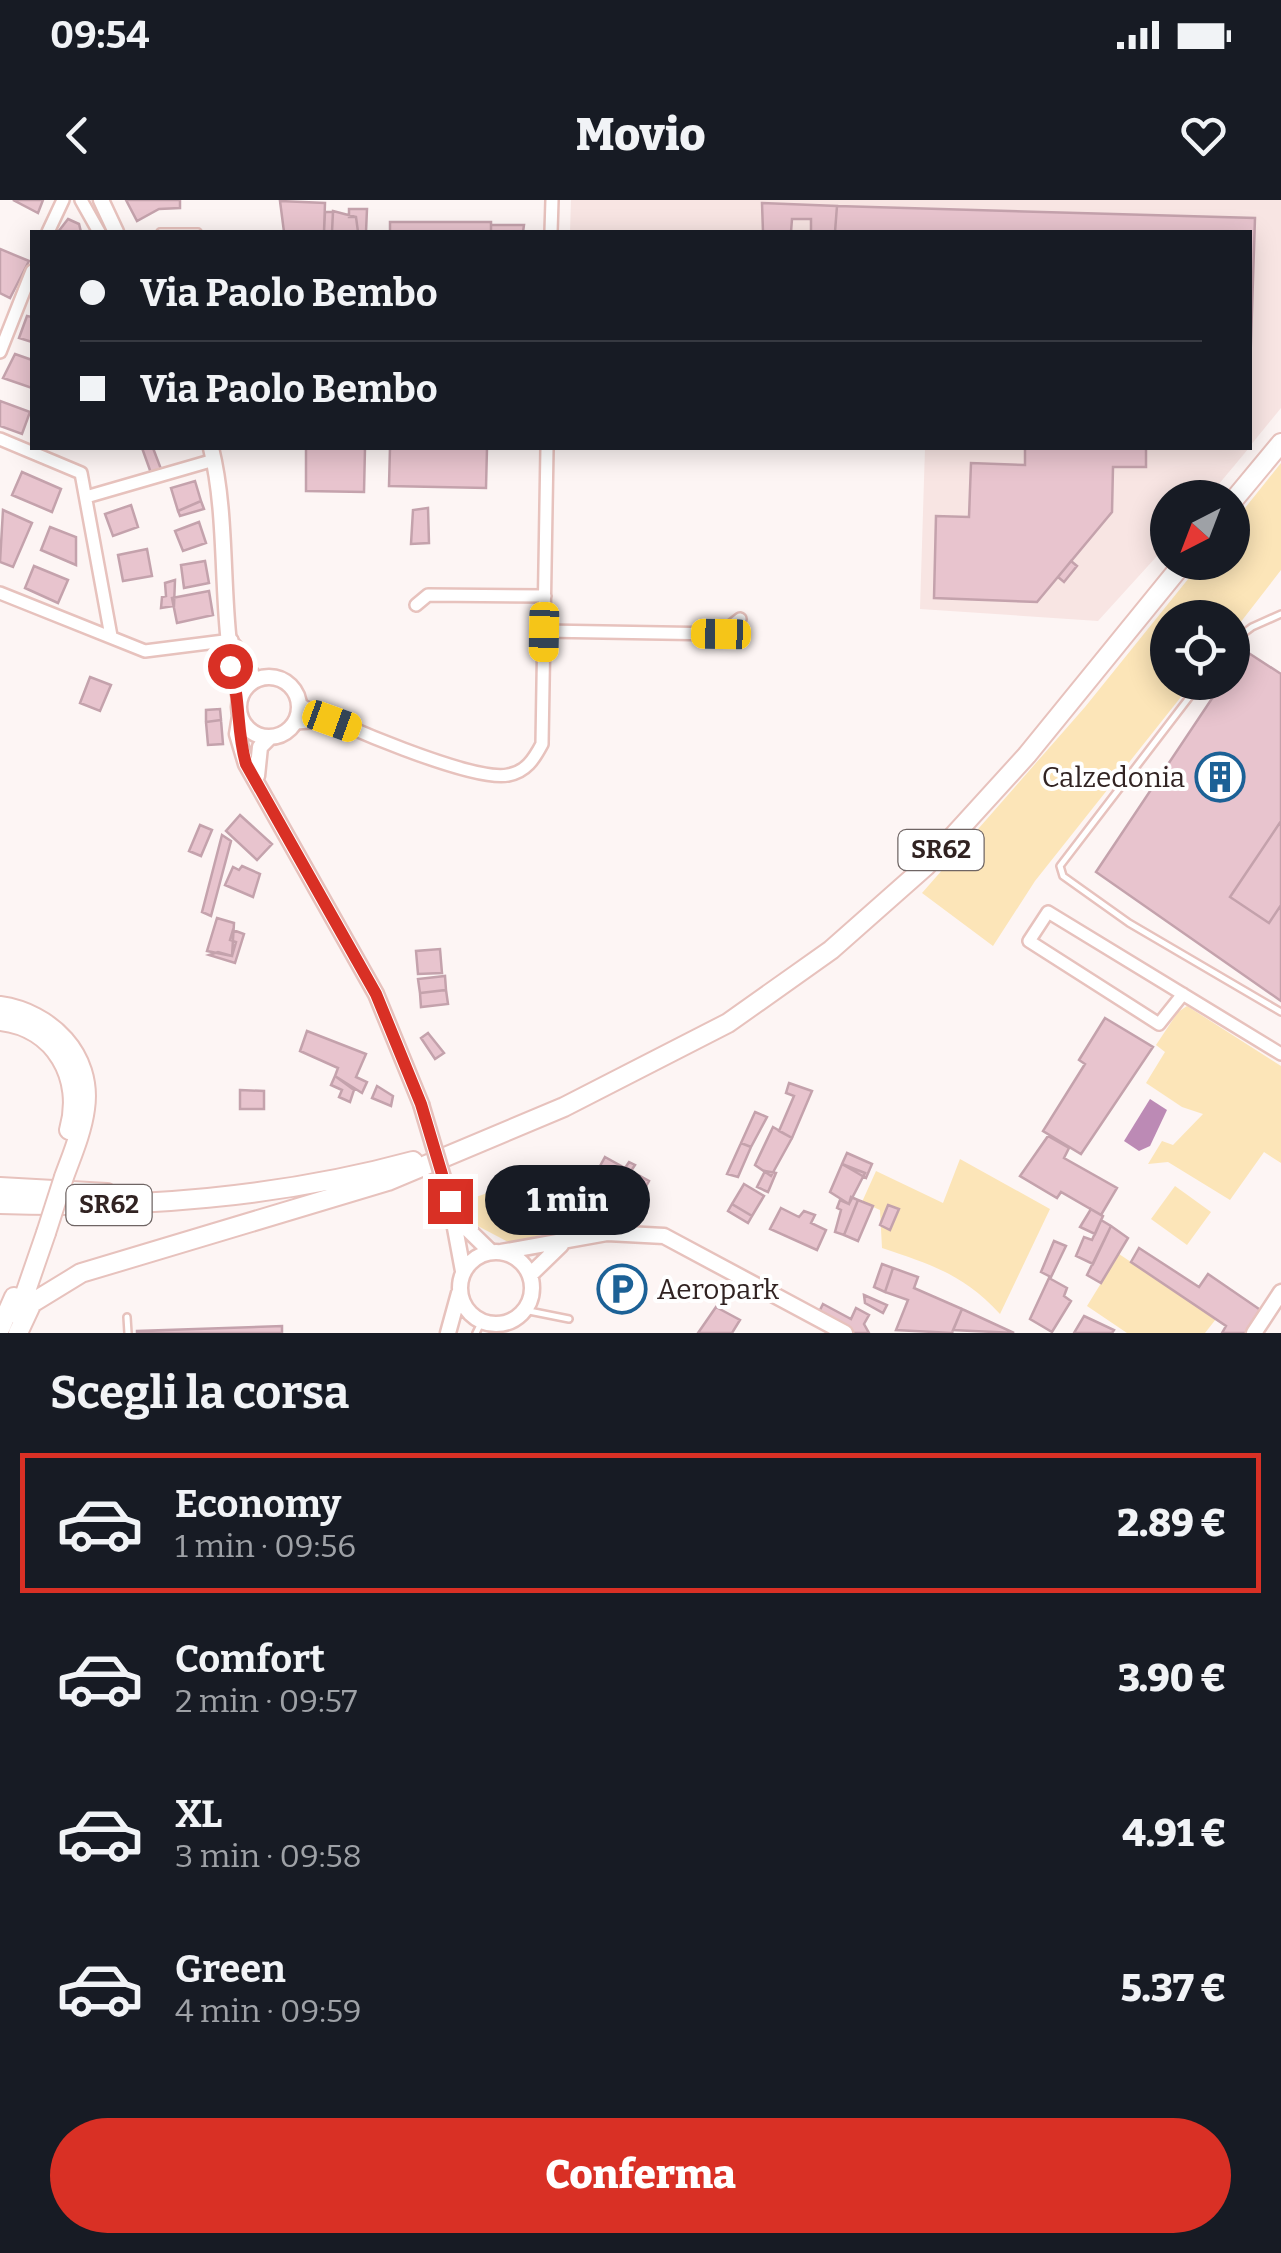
<!DOCTYPE html>
<html lang="it">
<meta charset="utf-8">
<style>
:root{--surface:#171b24;--page:#242831;--text:#f1f3f6;--muted:#9ea1a6;--line:#363941;--accent:#d93025}
body{margin:0;font-family:Bitter,serif;background:var(--page);color:var(--text);height:100vh;display:flex;flex-direction:column;font-size:38px;white-space:nowrap}
*{box-sizing:border-box;margin:0}
p{font-size:32px;color:var(--muted)}
.icon{flex:none;width:55px;height:55px;fill:none;stroke:currentColor;stroke-width:2;stroke-linecap:round;stroke-linejoin:round}
.map{position:relative;height:1133px;overflow:hidden}
.sheet{display:flex;flex-direction:column;background:var(--surface);flex:1}
.sheet>*{flex:none}
.banner{position:absolute;left:30px;top:30px;width:1222px;height:220px;border-radius:0px;box-shadow:0 5px 25px #0003;display:grid;align-content:center;height:220px;padding:0 50px;background:var(--surface)}
.needle{width:65px;rotate:222deg}
.fabs{position:absolute;left:1150px;top:280px;display:grid;gap:20px}
.fabs a{display:grid;place-items:center;width:100px;height:100px;border-radius:50%;background:var(--surface);box-shadow:0 5px 25px #0003;font-size:50px}
.end{position:absolute;width:45px;height:45px;margin:-22px;border:12px solid #d93025;background:#fff;box-shadow:0 0 0 5px #fff}
.from{border-radius:50%}
.bubble{position:absolute;height:70px;border-radius:35px;background:var(--surface);box-shadow:0 5px 25px #0003;font-size:32px;font-weight:800;line-height:70px;text-align:center}
.car{position:absolute;width:30px;height:60px;margin:-30px -15px;border-radius:12px;box-shadow:0 0 8px 2px #0007;background:linear-gradient(#f5c518 24%,#345 0 40%,#f5c518 0 76%,#345 0 86%,#f5c518 0)}
.banner b{display:flex;align-items:center;gap:35px;height:95px;font-size:38px}
.banner b+b{border-top:2px solid var(--line)}
.banner i{width:25px;height:25px;background:var(--text)}
ul{padding:0;list-style:none}
li{display:flex;align-items:center;gap:30px;height:140px;margin:0 20px 15px;padding:0 30px;border:5px solid transparent;border-radius:0px}
li div{flex:1}
li b{display:block;font-size:38px}
li em{font-style:normal;font-weight:800}
li.selected{border-color:var(--accent)}
li>.icon{width:90px;height:90px;stroke-width:1.5}
h2{padding:0 50px;font-size:45px;line-height:120px}
.button{display:flex;gap:20px;margin-top:auto;padding:20px 50px}
.button a{flex:1;height:115px;border-radius:60px;background:var(--accent);color:#fff;font-size:40px;font-weight:800;line-height:115px;text-align:center}
.status{display:flex;justify-content:space-between;align-items:center;height:70px;padding:0 50px;background:var(--surface);direction:ltr}
.status svg{height:28px;fill:currentColor}
header{display:flex;justify-content:space-between;align-items:center;height:130px;padding:0 50px;background:var(--surface);font-size:45px;font-weight:800}
.map>svg:first-child{display:block}
.built{fill:#f8e5e3}
.green{fill:#fce5b8}
.water{fill:#bc8ab5}
.building{fill:#e8c4ce;stroke:#c4a2ac;stroke-width:2.5}
.lines{fill:none;stroke-linecap:round;stroke-linejoin:round}
.service-casing{stroke:#e7c2bd;stroke-width:10}
.minor-casing{stroke:#e7c2bd;stroke-width:16}
.tertiary-casing{stroke:#e7c2bd;stroke-width:19}
.trunk-casing{stroke:#e7c2bd;stroke-width:22}
.service{stroke:#fff;stroke-width:5}
.minor{stroke:#fff;stroke-width:11}
.tertiary{stroke:#fff;stroke-width:14}
.trunk{stroke:#fff;stroke-width:18}
.tertiary-bridge-casing{stroke:#e7c2bd;stroke-width:19;stroke-linecap:butt}
.trunk-bridge-casing{stroke:#e7c2bd;stroke-width:22;stroke-linecap:butt}
.tertiary-bridge{stroke:#fff;stroke-width:14}
.trunk-bridge{stroke:#fff;stroke-width:18}
.route{stroke:#d93025;stroke-width:12}
.labels{text-anchor:middle;dominant-baseline:central;stroke-width:8;stroke-linejoin:round;paint-order:stroke}
.shield{fill:#fff;stroke:#6f6564;stroke-width:2.5}
.shield-label{font-size:25px;font-weight:bold;fill:#312322}
.poi-label{font-size:28px;fill:#312322;stroke:#fff;text-anchor:end}
</style>
<div class="status"><b>09:54</b><svg viewBox="0 0 49 12"><path d="M0 12V9h3v3zM5 12V6h3v6zM10 12V3h3v9zM15 12V0h3v12zM26 1h20v11H26zM47 4h2v5h-2z"/></svg></div>
<header><svg class="icon" aria-label="back" viewBox="0 0 24 24"><path d="M15 5l-7 7 7 7"/></svg>Movio<svg class="icon" aria-label="heart" viewBox="0 0 24 24"><path d="M12 20l-8-8c-3-5 5-10 8-4 3-6 11-1 8 4z"/></svg></header>
<div class="map">
<svg width="1281" height="1133" viewBox="0 0 1281 1133">
<rect width="100%" height="100%" fill="#fdf5f4"/>
<!-- built -->
<path class="built" d="M571,0H1281V208L1250,246V32H570Z
M925,248H1249L1208,297L1168,298L1167,345L1098,421L920,409Z"/>
<!-- green -->
<path class="green" d="M1281,263V370L1233,432L1232,418H1168V482L1192,483L1035,681L993,746L922,693L1085,507L1201,363L1232,362L1233,323Z
M1187,806L1281,866V963L1264,952L1230,1000L1168,962L1148,964L1162,941L1173,945L1203,914L1182,907L1146,883L1165,852L1156,845L1178,812Z
M960,959L1050,1009L1000,1114C963,1074 932,1065 882,1048L880,1010L862,1002L876,971L943,1003Z
M537,976L616,1016L510,1043L476,1025L466,1010L470,999Z
M1175,986L1211,1012L1187,1045L1151,1019Z
M1119,1054L1216,1119L1205,1133H1127L1087,1106Z"/>
<!-- water -->
<path class="water" d="M1150,899L1167,910L1150,946L1139,951L1124,941Z"/>
<!-- building -->
<path class="building" d="M13,0H43L38,13Z
M126,0H180V8L159,9L137,21Z
M280,1L325,3L324,32H284Z
M762,3L837,6L835,32H811V19H792L791,32H763Z
M837,6L1255,18L1250,171V32H835Z
M349,9H367L366,32H358L356,17H349Z
M333,11L356,17L358,32H332Z
M325,12H333L332,32H324Z
M68,19L79,24L81,32H58Z
M390,22H491V32H390Z
M491,25H524L523,32H491Z
M0,49L29,61L10,98L0,93Z
M27,116L32,117V142L19,138Z
M15,154L32,160V188L3,178Z
M0,201L30,212L22,234L0,226Z
M142,248H153L161,269L151,273Z
M306,248H365L364,292L306,291Z
M390,248H487L486,288L389,286Z
M1025,248H1146V267H1113L1112,312L1037,402L934,398L936,316L969,317L971,263L1025,265Z
M22,272L61,289L52,312L12,295Z
M195,281L201,301L178,311L171,288Z
M201,301L204,309L180,316L178,311Z
M131,305L138,327L113,336L105,314Z
M428,308L429,343L411,344L413,310Z
M3,310L32,323L13,367L0,362Z
M199,322L206,343L183,351L175,331Z
M50,327L76,337V365L41,350Z
M147,349L152,376L123,381L118,355Z
M205,361L209,383L184,388L181,365Z
M1071,361L1077,366L1064,382L1058,377Z
M34,366L68,380L58,403L25,388Z
M175,380L174,406L161,408L162,397L166,396L165,383Z
M209,391L213,415L177,423L172,398Z
M1244,450L1281,474V621L1230,697L1269,723L1281,705V801L1096,672L1223,482H1232V468Z
M1244,450L1281,474V801L1096,672L1223,482H1232V468Z
M90,477L111,485L100,511L80,503Z
M220,509L221,520L206,522V510Z
M221,520L223,544L208,545L206,522Z
M240,615L272,644L257,660L226,631Z
M200,625L212,630L201,656L189,651Z
M222,635L231,641L211,716L202,712Z
M242,666L260,674L253,697L225,685L233,667L239,670Z
M217,718L234,723L232,756L207,751Z
M233,730L244,734L235,763L209,755L218,752L232,756L236,742L230,740Z
M440,749L442,773L418,774L416,751Z
M445,776L446,790L420,793L418,779Z
M446,790L448,804L421,807L420,793Z
M1105,818L1153,847L1081,954L1043,931L1085,864L1079,860Z
M307,831L366,854L356,877L367,882L362,893L335,876L338,868L300,851Z
M428,833L444,853L435,859L421,838Z
M335,876L354,890L350,902L339,897L342,890L331,885Z
M789,883L812,891L792,938L779,931L794,896L786,893Z
M377,886L393,896L391,906L372,898Z
M240,890L264,891V909H240Z
M755,912L767,917L751,947L741,943Z
M773,927L792,938L771,976L755,965Z
M1048,936L1069,948L1064,958L1117,988L1101,1015L1061,992L1057,998L1020,976Z
M741,943L751,947L738,977L727,974Z
M847,953L872,964L866,978L842,964Z
M605,957L625,968L629,962L635,965L631,971L649,981L637,1002L594,977Z
M842,964L865,973L849,1004L830,992Z
M765,971L776,973L768,992L757,987Z
M744,984L764,996L752,1016L732,1004Z
M851,997L858,1000L844,1035L835,1032L841,1010L837,1008L840,1000L849,1004Z
M858,1000L873,1006L858,1041L844,1035Z
M732,1004L752,1016L748,1023L728,1011Z
M888,1005L899,1009L890,1030L880,1025Z
M781,1008L799,1017L804,1011L815,1015L811,1023L826,1030L817,1050L770,1029Z
M1091,1009L1103,1016L1095,1034L1080,1027Z
M1101,1020L1111,1026L1093,1064L1076,1056L1084,1037L1092,1040Z
M1111,1026L1128,1038L1101,1083L1087,1075Z
M1054,1041L1066,1046L1051,1077L1041,1072Z
M1139,1048L1199,1087L1208,1074L1262,1111L1247,1133H1222L1226,1126L1131,1062Z
M882,1064L893,1068L885,1092L874,1087Z
M893,1068L918,1077L914,1088L962,1109L952,1133L896,1130L908,1100L885,1092Z
M1049,1078L1067,1088L1064,1096L1071,1101L1052,1132L1030,1119Z
M864,1095L887,1105L883,1113L865,1103Z
M823,1104L851,1119L856,1108L869,1115L864,1124L869,1133H852L818,1114Z
M716,1107L740,1120L732,1133H698Z
M962,1109L1014,1133L953,1130Z
M1084,1116L1114,1130L1112,1133H1074Z
M282,1126V1133H137V1131Z"/>
<g class="lines">
<!-- service casing -->
<g class="service-casing">
<path id="service" d="M160,32H198
M1232,442L1252,427L1281,414
M1201,482L1060,666L1063,676L1129,723L1281,812
M524,1110L569,1119
M127,1117L128,1133
M476,1133L482,1121"/>
</g>
<!-- minor casing -->
<g class="minor-casing">
<path id="minor" d="M81,0L99,32
M48,32L63,0
M551,32L552,0
M0,152L32,71
M0,239L81,273L111,436
M86,297L214,260
M0,393L145,451L232,440
M416,405L428,395L545,396
M544,431L721,434L740,419
M299,504C336,523 472,582 508,575C526,572 534,559 542,544L547,248
M295,523L327,521
M1183,794L1159,824L1029,741L1048,712L1281,854"/>
</g>
<!-- tertiary casing -->
<g class="tertiary-casing">
<path id="tertiary" d="M101,0L116,32
M211,248C231,328 217,424 240,498
M234,446L255,480
M239 507a30 30 0 1 1 60 0a30 30 0 1 1-60 0Z
M240,516L237,534L246,564L376,794L421,904
M257,576L260,547L269,538
M450,1001L463,1071
M455,1017L491,1052
M460 1088a36 36 0 1 1 72 0a36 36 0 1 1-72 0Z
M501,1052L607,1033L664,1036L845,1133
M530,1075L561,1045
M448,1133L459,1093
M1254,1133L1281,1092"/>
</g>
<!-- trunk casing -->
<g class="trunk-casing">
<path id="trunk" d="M1232,302L1281,243
M0,806C50,813 93,855 85,909C82,932 72,955 64,977
M0,821C55,827 84,878 69,930
M0,987L107,993
M0,1004C136,1009 281,997 413,961
M18,1114L46,1033
M0,1129L14,1097
M18,1133L32,1103L81,1073L388,981L564,907L728,823L831,750L926,666L1027,555L1184,362"/>
</g>
<!-- service -->
<use href="#service" class="service"/>
<!-- minor -->
<use href="#minor" class="minor"/>
<!-- tertiary -->
<use href="#tertiary" class="tertiary"/>
<!-- trunk -->
<use href="#trunk" class="trunk"/>
<!-- tertiary-bridge casing -->
<g class="tertiary-bridge-casing">
<path id="tertiary-bridge" d="M421,904L450,1001"/>
</g>
<!-- trunk-bridge casing -->
<g class="trunk-bridge-casing">
<path id="trunk-bridge" d="M46,1033L64,977"/>
</g>
<!-- tertiary-bridge -->
<use href="#tertiary-bridge" class="tertiary-bridge"/>
<!-- trunk-bridge -->
<use href="#trunk-bridge" class="trunk-bridge"/>
</g>
<g class="lines">
<!-- route -->
<path class="route" d="M230,466C241,500 236,530 246,564L376,794L421,904L450,1001"/>
</g>
<!-- icons -->
<defs>
<g id="building-ring" transform="scale(2.5)"><circle r="9.5" fill="#fff" stroke="#1c6196" stroke-width="1.5"/><path d="M-4-6H4V6H1V3H-1V6H-4ZM-2.5-4.3h1.7v1.8h-1.7ZM.8-4.3h1.7v1.8H.8ZM-2.5-1h1.7V.8h-1.7ZM.8-1h1.7V.8H.8Z" fill="#1c6196"/></g>
<g id="parking-ring" transform="scale(2.5)"><circle r="9.5" fill="#fff" stroke="#1c6196" stroke-width="1.5"/><path d="M-3.5-5.5H1a3.5 3.5 0 0 1 0 7H-1V5.5H-3.5ZM-1-3.4V-.6H.8a1.4 1.4 0 0 0 0-2.8Z" fill="#1c6196"/></g>
</defs>
<g fill-rule="evenodd">
<use href="#building-ring" x="1220" y="577"/>
<use href="#parking-ring" x="622" y="1089"/>
</g>
<g class="labels">
<!-- shield labels -->
<g class="shield">
<rect x="898.5" y="630" width="85" height="40" rx="8"/>
<rect x="66.5" y="985" width="85" height="40" rx="8"/>
</g>
<g class="shield-label">
<text x="941" y="650">SR62</text>
<text x="109" y="1005">SR62</text>
</g>
<!-- poi labels -->
<g class="poi-label">
<text x="1185" y="577">Calzedonia</text>
<text x="657" y="1089" text-anchor="start">Aeropark</text>
</g>
</g>
</svg>
<div class="fabs">
<a><svg class="needle" viewBox="-14 -14 28 28"><path d="M0-13l5 13h-10z" fill="#e53935"/><path d="M0 13l5-13h-10z" fill="#9ea1a6"/></svg></a>
<a><svg class="icon" aria-label="locate" viewBox="0 0 24 24"><circle cx="12" cy="12" r="6"/><path d="M12 2v4M12 18v4M2 12h4M18 12h4"/></svg></a>
</div>
<i class="end from" style="left:230px;top:466px"></i>
<i class="end" style="left:450px;top:1001px"></i>
<div class="bubble" style="left:485px;top:965px;width:165px">1 min</div>
<i class="car" style="left:544px;top:432px;rotate:181deg"></i>
<i class="car" style="left:721px;top:434px;rotate:271deg"></i>
<i class="car" style="left:332px;top:521px;rotate:110deg"></i>
<div class="banner">
<b><i class="from"></i>Via Paolo Bembo</b>
<b><i></i>Via Paolo Bembo</b>
</div>
</div>
<section class="sheet">
<h2>Scegli la corsa</h2>
<ul>
<li class="selected"><svg class="icon" aria-label="car" viewBox="0 0 24 24"><path d="M5 17H2v-5l4-1 3-4h7l3 4 3 1v5h-3M9 17h6M6 11h13"/><circle cx="7" cy="17" r="2"/><circle cx="17" cy="17" r="2"/></svg><div><b>Economy</b><p>1 min · 09:56</p></div><em>2.89 €</em></li>
<li><svg class="icon" aria-label="car" viewBox="0 0 24 24"><path d="M5 17H2v-5l4-1 3-4h7l3 4 3 1v5h-3M9 17h6M6 11h13"/><circle cx="7" cy="17" r="2"/><circle cx="17" cy="17" r="2"/></svg><div><b>Comfort</b><p>2 min · 09:57</p></div><em>3.90 €</em></li>
<li><svg class="icon" aria-label="car" viewBox="0 0 24 24"><path d="M5 17H2v-5l4-1 3-4h7l3 4 3 1v5h-3M9 17h6M6 11h13"/><circle cx="7" cy="17" r="2"/><circle cx="17" cy="17" r="2"/></svg><div><b>XL</b><p>3 min · 09:58</p></div><em>4.91 €</em></li>
<li><svg class="icon" aria-label="car" viewBox="0 0 24 24"><path d="M5 17H2v-5l4-1 3-4h7l3 4 3 1v5h-3M9 17h6M6 11h13"/><circle cx="7" cy="17" r="2"/><circle cx="17" cy="17" r="2"/></svg><div><b>Green</b><p>4 min · 09:59</p></div><em>5.37 €</em></li>
</ul>
<div class="button"><a>Conferma</a></div>
</section>
